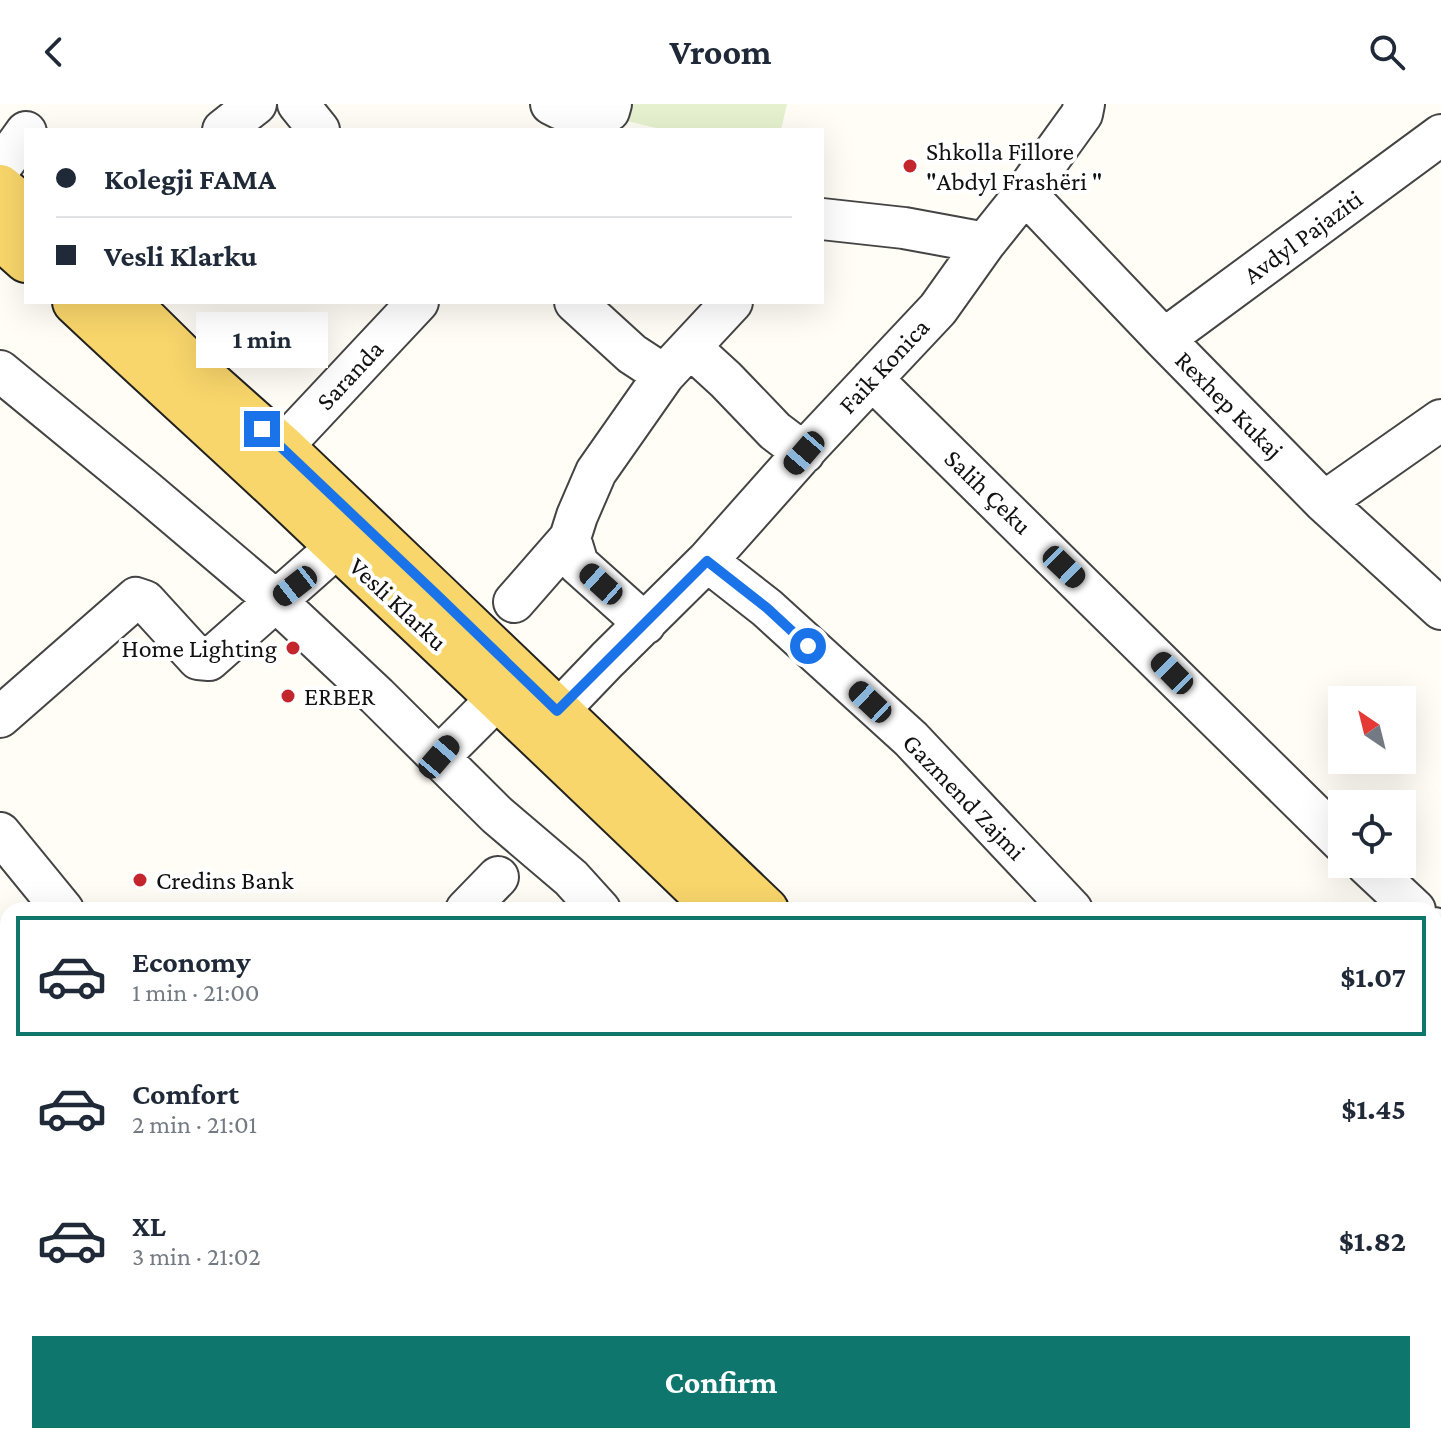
<!DOCTYPE html>
<meta charset="utf-8">
<style>
:root{--surface:#fff;--page:#f6f6f7;--text:#1f2937;--muted:#747a83;--line:#e0e1e3;--accent:#0f766e}
body{margin:0;font-family:"Crimson Pro",serif;background:var(--page);color:var(--text);height:100vh;display:flex;flex-direction:column;font-size:30px;white-space:nowrap}
*{box-sizing:border-box;margin:0}
p{font-size:26px;color:var(--muted)}
.icon{flex:none;width:44px;height:44px;fill:none;stroke:currentColor;stroke-width:2;stroke-linecap:round;stroke-linejoin:round}
.map{position:relative;flex:1;overflow:hidden}
.panel{position:absolute;left:0px;top:798px;width:1442px;height:542px;display:flex;flex-direction:column;background:var(--surface);border-radius:24px 24px 0 0;box-shadow:0 8px 32px #0002}
.panel>*{flex:none}
.guide{position:absolute;left:24px;top:24px;width:800px;height:176px;border-radius:0px;box-shadow:0 8px 32px #0002;display:grid;align-content:center;height:176px;padding:0 32px;background:var(--surface)}
.needle{width:52px;rotate:325deg}
.fabs{position:absolute;left:1328px;top:582px;display:grid;gap:16px}
.fabs a{display:grid;place-items:center;width:88px;height:88px;border-radius:0px;background:var(--surface);box-shadow:0 8px 32px #0002;font-size:40px}
.end{position:absolute;width:36px;height:36px;margin:-18px;border:10px solid #1a73e8;background:#fff;box-shadow:0 0 0 4px #fff}
.from{border-radius:50%}
.bubble{position:absolute;height:56px;border-radius:0px;background:var(--surface);box-shadow:0 8px 32px #0002;font-size:26px;font-weight:700;line-height:56px;text-align:center}
.car{position:absolute;width:24px;height:48px;margin:-24px -12px;border-radius:10px;box-shadow:0 0 6px 2px #0007;background:linear-gradient(#222 24%,#8ab4d8 0 40%,#222 0 76%,#8ab4d8 0 86%,#222 0)}
.guide b{display:flex;align-items:center;gap:28px;height:76px;font-size:30px}
.guide b+b{border-top:2px solid var(--line)}
.guide i{width:20px;height:20px;background:var(--text)}
ul{padding:14px 0 0;list-style:none}
li{display:flex;align-items:center;gap:24px;height:120px;margin:0 16px 12px;padding:0 16px;border:4px solid transparent;border-radius:0px}
li div{flex:1}
li b{display:block;font-size:30px}
li em{font-style:normal;font-weight:700}
li.on{border-color:var(--accent)}
li>.icon{width:72px;height:72px;stroke-width:1.5}
.button{display:flex;gap:16px;margin-top:auto;padding:16px 32px}
.button a{flex:1;height:92px;border-radius:0px;background:var(--accent);color:#fff;font-size:32px;font-weight:700;line-height:92px;text-align:center}
header{display:flex;justify-content:space-between;align-items:center;height:104px;padding:0 32px;background:var(--surface);font-size:36px;font-weight:700}
.map>svg:first-child{display:block}
.pitch{fill:#e6f2cf}
.lines{fill:none;stroke-linecap:round;stroke-linejoin:round}
.minor-casing{stroke:#444;stroke-width:44}
.major-casing{stroke:#222;stroke-width:48}
.minor{stroke:#fff;stroke-width:40}
.major{stroke:#f9d66b;stroke-width:44}
.route{stroke:#1a73e8;stroke-width:10}
.poi-dot{fill:#c4262e;stroke:#fff;stroke-width:3}
.labels{text-anchor:middle;dominant-baseline:central;stroke-width:8;stroke-linejoin:round;paint-order:stroke}
.poi-label{font-size:26px;fill:#111;stroke:#fff;text-anchor:start}
.street-label{font-size:26px;fill:#111;stroke:#fff}
</style>
<header><svg class="icon" aria-label="back" viewBox="0 0 24 24"><path d="M15 5l-7 7 7 7"/></svg>Vroom<svg class="icon" aria-label="search" viewBox="0 0 24 24"><circle cx="10" cy="10" r="6"/><path d="M15 15l6 6"/></svg></header>
<div class="map">
<svg width="1441" height="1339" viewBox="0 0 1441 1339">
<rect width="100%" height="100%" fill="#fffdf5"/>
<!-- pitch -->
<path class="pitch" d="M622,0H787L781,26H664L619,15Z"/>
<g class="lines">
<!-- minor casing -->
<g class="minor-casing">
<path id="minor" d="M298,0L319,26
M551,0L561,5L597,14L609,7L611,0
M223,26L256,0
M0,64L26,28
M1025,89L1164,235L1324,398L1441,505
M822,115L904,124L985,139
M575,198L632,250L664,271
M1164,235L1441,31
M690,243L726,276L775,327L804,349
M0,267L145,386L276,497L377,592L497,711L571,774L600,806
M872,275L1342,738
M282,343L418,198
M1324,398L1441,316
M707,457L767,504L911,635L1072,806
M514,498L570,434
M645,520L578,460L570,434L577,412L596,368L664,271L732,198
M0,613L136,494L145,497L198,555L209,556L337,443
M536,630L607,556L707,457L811,340L938,205L985,139L1025,89L1082,10L1084,0
M439,653L498,594
M0,729L63,806
M1366,760L1415,806
M466,806L498,773
M1434,824L1441,830
M0,888L8,879
M1434,909L1441,904
M0,1038L8,1021
M0,1181L8,1176
M1434,1202L1441,1197
M131,1332L136,1339
M650,1332L659,1339
M706,1332L715,1339
M1136,1332L1138,1339
M869,1339L875,1332"/>
</g>
<!-- major casing -->
<g class="major-casing">
<path id="major" d="M0,83L26,105
M0,133L26,156
M75,198C147,266 221,332 293,400C435,535 578,669 719,806
M127,198L201,271L282,343L437,491L766,806
M1434,1328L1441,1331
M1370,1332L1384,1339"/>
</g>
<!-- minor -->
<use href="#minor" class="minor"/>
<!-- major -->
<use href="#major" class="major"/>
</g>
<g class="lines">
<!-- route -->
<path class="route" d="M262,325L437,491L557,607L707,457L767,504L808,542"/>
</g>
<!-- markers -->
<g class="poi-dot">
<circle cx="910" cy="62" r="8"/>
<circle cx="293" cy="544" r="8"/>
<circle cx="288" cy="592" r="8"/>
<circle cx="140" cy="776" r="8"/>
</g>
<g class="labels">
<!-- poi labels -->
<g class="poi-label">
<text x="926" y="47">Shkolla Fillore<tspan x="926" dy="30">"Abdyl Frashëri "</tspan></text>
<text x="277" y="544" text-anchor="end">Home Lighting</text>
<text x="304" y="592">ERBER</text>
<text x="156" y="776">Credins Bank</text>
</g>
<!-- street labels -->
<g class="street-label">
<text transform="translate(1303 133) rotate(-36)">Avdyl Pajaziti</text>
<text transform="translate(884 262) rotate(-47)">Faik Konica</text>
<text transform="translate(350 271) rotate(-47)">Saranda</text>
<text transform="translate(1229 301) rotate(45)">Rexhep Kukaj</text>
<text transform="translate(988 388) rotate(44)">Salih Çeku</text>
<text transform="translate(398 500) rotate(43)">Vesli Klarku</text>
<text transform="translate(964 693) rotate(46)">Gazmend Zajmi</text>
</g>
</g>
</svg>
<div class="fabs">
<a><svg class="needle" viewBox="-14 -14 28 28"><path d="M0-13l5 13h-10z" fill="#e53935"/><path d="M0 13l5-13h-10z" fill="#747a83"/></svg></a>
<a><svg class="icon" aria-label="locate" viewBox="0 0 24 24"><circle cx="12" cy="12" r="6"/><path d="M12 2v4M12 18v4M2 12h4M18 12h4"/></svg></a>
</div>
<i class="end from" style="left:808px;top:542px"></i>
<i class="end" style="left:262px;top:325px"></i>
<div class="bubble" style="left:196px;top:208px;width:132px">1 min</div>
<i class="car" style="left:804px;top:349px;rotate:221deg"></i>
<i class="car" style="left:1064px;top:463px;rotate:134deg"></i>
<i class="car" style="left:601px;top:480px;rotate:312deg"></i>
<i class="car" style="left:295px;top:482px;rotate:232deg"></i>
<i class="car" style="left:1172px;top:569px;rotate:315deg"></i>
<i class="car" style="left:870px;top:598px;rotate:313deg"></i>
<i class="car" style="left:439px;top:653px;rotate:41deg"></i>
<div class="guide">
<b><i class="from"></i>Kolegji FAMA</b>
<b><i></i>Vesli Klarku</b>
</div>
<section class="panel">
<ul>
<li class="on"><svg class="icon" aria-label="car" viewBox="0 0 24 24"><path d="M5 17H2v-5l4-1 3-4h7l3 4 3 1v5h-3M9 17h6M6 11h13"/><circle cx="7" cy="17" r="2"/><circle cx="17" cy="17" r="2"/></svg><div><b>Economy</b><p>1 min · 21:00</p></div><em>$1.07</em></li>
<li><svg class="icon" aria-label="car" viewBox="0 0 24 24"><path d="M5 17H2v-5l4-1 3-4h7l3 4 3 1v5h-3M9 17h6M6 11h13"/><circle cx="7" cy="17" r="2"/><circle cx="17" cy="17" r="2"/></svg><div><b>Comfort</b><p>2 min · 21:01</p></div><em>$1.45</em></li>
<li><svg class="icon" aria-label="car" viewBox="0 0 24 24"><path d="M5 17H2v-5l4-1 3-4h7l3 4 3 1v5h-3M9 17h6M6 11h13"/><circle cx="7" cy="17" r="2"/><circle cx="17" cy="17" r="2"/></svg><div><b>XL</b><p>3 min · 21:02</p></div><em>$1.82</em></li>
</ul>
<div class="button"><a>Confirm</a></div>
</section>
</div>
